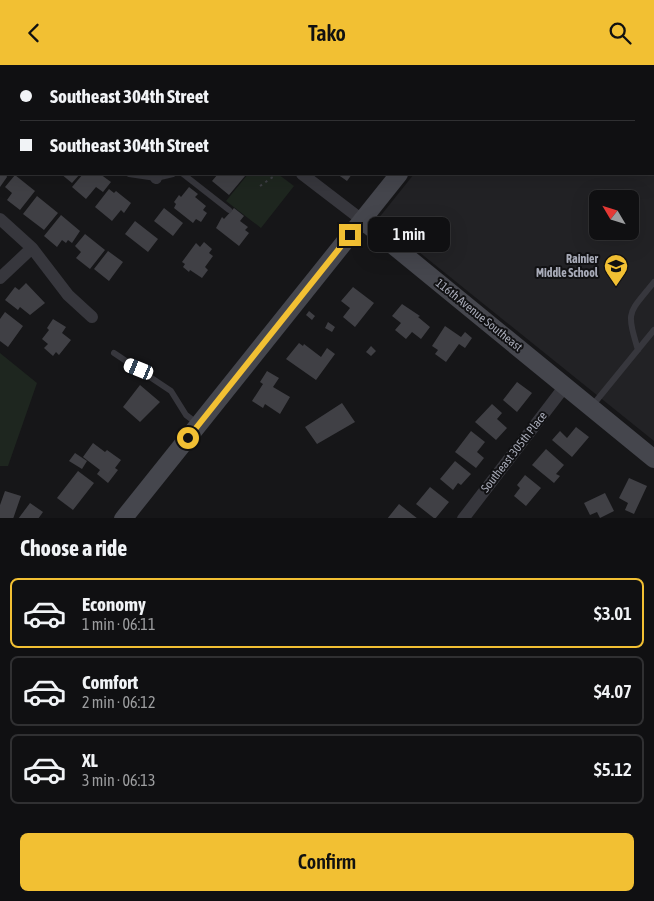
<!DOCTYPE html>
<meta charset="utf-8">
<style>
:root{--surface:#101012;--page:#19191b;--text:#f1f3f6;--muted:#9c9d9f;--line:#303032;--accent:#f2c033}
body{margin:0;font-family:"Asap Condensed",sans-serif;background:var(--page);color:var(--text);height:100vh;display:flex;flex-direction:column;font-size:19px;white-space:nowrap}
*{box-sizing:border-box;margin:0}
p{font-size:16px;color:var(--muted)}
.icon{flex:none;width:28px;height:28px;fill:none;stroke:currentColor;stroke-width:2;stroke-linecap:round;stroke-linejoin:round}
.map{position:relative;height:453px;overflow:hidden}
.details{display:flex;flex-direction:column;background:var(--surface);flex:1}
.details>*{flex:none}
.guide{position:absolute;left:0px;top:0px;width:655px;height:110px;box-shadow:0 5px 20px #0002,0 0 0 1px var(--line);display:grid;align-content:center;height:110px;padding:0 20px;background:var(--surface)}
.needle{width:32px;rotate:308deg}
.tools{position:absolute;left:589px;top:125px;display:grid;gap:10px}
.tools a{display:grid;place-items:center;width:50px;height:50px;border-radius:8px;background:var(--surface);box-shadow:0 5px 20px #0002,0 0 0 1px var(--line);font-size:25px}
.end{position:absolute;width:22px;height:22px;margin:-11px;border:6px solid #f2c033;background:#111;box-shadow:0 0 0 2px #111}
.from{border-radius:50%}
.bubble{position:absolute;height:35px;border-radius:8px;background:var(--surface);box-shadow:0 5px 20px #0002,0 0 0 1px var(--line);font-size:16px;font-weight:600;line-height:35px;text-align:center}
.car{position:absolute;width:15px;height:30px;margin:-15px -8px;border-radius:6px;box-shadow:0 0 4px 1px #0007;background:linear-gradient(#fff 24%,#345 0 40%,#fff 0 76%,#345 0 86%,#fff 0)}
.guide b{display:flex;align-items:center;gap:18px;height:48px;font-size:19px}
.guide b+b{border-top:1px solid var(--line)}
.guide i{width:12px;height:12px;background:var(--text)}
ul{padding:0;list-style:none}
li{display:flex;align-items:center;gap:15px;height:70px;margin:0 10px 8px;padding:0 10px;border:2px solid var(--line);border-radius:8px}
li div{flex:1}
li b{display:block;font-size:19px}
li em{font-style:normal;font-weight:600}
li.current{border-color:var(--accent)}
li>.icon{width:45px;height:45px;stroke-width:1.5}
h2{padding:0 20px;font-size:22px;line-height:60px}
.cta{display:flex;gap:10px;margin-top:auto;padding:10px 20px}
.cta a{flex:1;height:58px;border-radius:8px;background:var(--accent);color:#111;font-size:20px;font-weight:600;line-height:58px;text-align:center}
header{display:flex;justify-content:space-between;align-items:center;height:65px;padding:0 20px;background:var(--accent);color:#111;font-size:22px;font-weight:600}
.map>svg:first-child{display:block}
.built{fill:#222225;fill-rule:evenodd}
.green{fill:#1e261f}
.building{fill:#404045}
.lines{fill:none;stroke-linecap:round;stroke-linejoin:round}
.path{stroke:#3d3e44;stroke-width:2;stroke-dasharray:2.5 4;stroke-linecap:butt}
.lane{stroke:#37373d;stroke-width:6}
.street{stroke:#37373d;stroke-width:12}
.secondary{stroke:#45464d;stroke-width:18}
.route{stroke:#f2c033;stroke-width:6}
.labels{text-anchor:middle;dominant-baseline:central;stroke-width:4;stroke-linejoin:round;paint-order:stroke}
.poi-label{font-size:12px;font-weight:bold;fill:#a8abb8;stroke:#111113;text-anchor:end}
.street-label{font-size:12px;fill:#a8abb8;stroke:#111113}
</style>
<header><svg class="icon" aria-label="back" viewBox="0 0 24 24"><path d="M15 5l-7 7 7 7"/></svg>Tako<svg class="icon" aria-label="search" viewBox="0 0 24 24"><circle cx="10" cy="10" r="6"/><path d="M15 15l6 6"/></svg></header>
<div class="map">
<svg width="654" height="454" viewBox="0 0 654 454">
<rect width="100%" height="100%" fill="#161618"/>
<!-- built -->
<path class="built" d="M500,0H654V376L378,154L414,109H654V1ZM598,134H630V166H598Z"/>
<!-- green -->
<path class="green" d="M248,109H278L294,121L261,163L226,136Z
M0,288L37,318L8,401H0Z"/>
<!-- building -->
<path class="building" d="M0,109H6L7,112L0,122Z
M61,109H80L72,118Z
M83,109H100L111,117L103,127L96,122L86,134L72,122Z
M218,109H242L245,111L229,130L212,116Z
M337,109H352L347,116Z
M15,110L35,126L20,145L7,135L12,128L5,122Z
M189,122L198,129L195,132L206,141L203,145L207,148L201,157L196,154L193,158L174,143L176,139L174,137L179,130L181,132Z
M109,124L114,128L116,126L131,138L124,148L121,145L112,156L95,142Z
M37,131L58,148L44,165L23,149Z
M164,143L183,158L173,171L154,156Z
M234,143L244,151L240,156L248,162L245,165L249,168L239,181L216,163L222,152L224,154Z
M61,150L80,166L72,178L68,175L66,178L62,175L57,182L44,171Z
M135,156L158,174L148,187L125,169Z
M85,169L105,185L90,204L76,193L81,187L75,181Z
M204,177L212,184L209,188L213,191L205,202L208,205L202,213L190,205L189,207L183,202L185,199L182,197L196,178L200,182Z
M108,186L123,197L109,216L94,204Z
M26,218L45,238L30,250L20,242L18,245L5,235L15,222L19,225Z
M353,222L374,238L355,262L343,252L350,243L341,236Z
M402,239L420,251L418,252L430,262L421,274L412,267L406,274L395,265L401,258L392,251Z
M309,246L315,251L312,255L306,250Z
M5,247L23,261L8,282L0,276V254Z
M53,254L66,262L62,268L71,275L59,290L56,287L53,291L44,283L48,279L42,274L49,265L47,263Z
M328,257L335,262L332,267L325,263Z
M445,261L461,272L465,267L472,273L465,283L459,279L446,297L435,289L438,285L432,281Z
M299,278L303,281L304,279L321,292L327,283L335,289L316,315L286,294Z
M371,281L376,286L371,291L366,287Z
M267,306L279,313L273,322L290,332L280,349L265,339L263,343L252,336L263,319L260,317Z
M517,317L532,328L517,347L503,335Z
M140,320L160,337L140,357L123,342Z
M342,338L355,357L317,379L305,362Z
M492,339L502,348L497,354L507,363L496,375L475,357Z
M576,362L589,372L572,392L552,375L560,366L567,373Z
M471,366L485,377L477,387L484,393L476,403L455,387Z
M93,378L105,387L107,385L121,395L115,403L118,405L108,418L97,409L100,405L83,392Z
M546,384L564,400L556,409L560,411L554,418L532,400Z
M75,388L87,396L82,404L69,396Z
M455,396L471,409L461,420L458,418L453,425L440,414Z
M78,406L94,418L73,445L57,433Z
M525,410L541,423L526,441L514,431L520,423L517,420Z
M629,413L647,421L634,449L625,445L628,438L619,433Z
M430,422L449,437L435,454L416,439Z
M5,426L21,431L13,454L0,453V440Z
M605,428L614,446L600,453L597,447L590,450L584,438Z
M30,438L43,447L38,454H18Z
M399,439L418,454H387Z"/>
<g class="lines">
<!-- path -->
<path class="path" d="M260,121L277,109"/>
<!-- lane -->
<path class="lane" d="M0,19L1,18
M129,109L156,113L173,109
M183,109L229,145
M638,285C626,244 628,250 654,217
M114,288L171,326L186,350L198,359
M592,341L654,265"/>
<!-- street -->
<path class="street" d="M161,0L163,1
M429,0L430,1
M73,1L74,0
M302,109L362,155
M156,113L157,109
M0,154L32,183L68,230L92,252
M0,213L32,183
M463,454L565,321"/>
<!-- secondary -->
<path class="secondary" d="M486,1L487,0
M362,155L654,394
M123,454L399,109"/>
</g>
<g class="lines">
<!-- route -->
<path class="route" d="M188,373L350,170"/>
</g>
<!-- icons -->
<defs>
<g id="school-pin" transform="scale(1.25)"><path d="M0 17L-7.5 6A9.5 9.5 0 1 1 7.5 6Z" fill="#f2c033" stroke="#111113"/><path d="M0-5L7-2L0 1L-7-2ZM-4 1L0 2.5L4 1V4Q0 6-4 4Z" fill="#111"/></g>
</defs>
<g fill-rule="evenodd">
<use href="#school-pin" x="616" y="201"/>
</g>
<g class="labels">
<!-- poi labels -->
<g class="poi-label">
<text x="598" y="194">Rainier<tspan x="598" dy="14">Middle School</tspan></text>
</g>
<!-- street labels -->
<g class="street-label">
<text transform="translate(479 250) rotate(39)">116th Avenue Southeast</text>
<text transform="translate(514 387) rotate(-52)">Southeast 305th Place</text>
</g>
</g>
</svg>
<div class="tools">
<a><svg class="needle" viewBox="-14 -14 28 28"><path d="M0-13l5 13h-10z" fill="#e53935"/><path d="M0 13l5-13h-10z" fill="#9c9d9f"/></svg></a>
</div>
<i class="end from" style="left:188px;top:373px"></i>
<i class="end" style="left:350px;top:170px"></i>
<div class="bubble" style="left:368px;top:152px;width:82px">1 min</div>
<i class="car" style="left:139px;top:304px;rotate:292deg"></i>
<div class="guide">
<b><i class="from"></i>Southeast 304th Street</b>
<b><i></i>Southeast 304th Street</b>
</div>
</div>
<section class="details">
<h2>Choose a ride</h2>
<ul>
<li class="current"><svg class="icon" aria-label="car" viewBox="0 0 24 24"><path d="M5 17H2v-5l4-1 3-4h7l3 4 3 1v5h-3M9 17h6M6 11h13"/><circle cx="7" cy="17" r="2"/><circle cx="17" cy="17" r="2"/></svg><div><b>Economy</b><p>1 min · 06:11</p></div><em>$3.01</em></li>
<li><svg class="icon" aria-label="car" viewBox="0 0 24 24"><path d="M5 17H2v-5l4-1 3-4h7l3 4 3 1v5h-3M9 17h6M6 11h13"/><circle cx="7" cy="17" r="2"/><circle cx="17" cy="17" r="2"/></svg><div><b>Comfort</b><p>2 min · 06:12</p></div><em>$4.07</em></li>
<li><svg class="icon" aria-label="car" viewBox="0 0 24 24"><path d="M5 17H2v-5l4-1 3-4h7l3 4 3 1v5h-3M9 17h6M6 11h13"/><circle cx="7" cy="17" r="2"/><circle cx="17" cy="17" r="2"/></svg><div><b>XL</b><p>3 min · 06:13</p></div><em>$5.12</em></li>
</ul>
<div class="cta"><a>Confirm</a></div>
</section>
